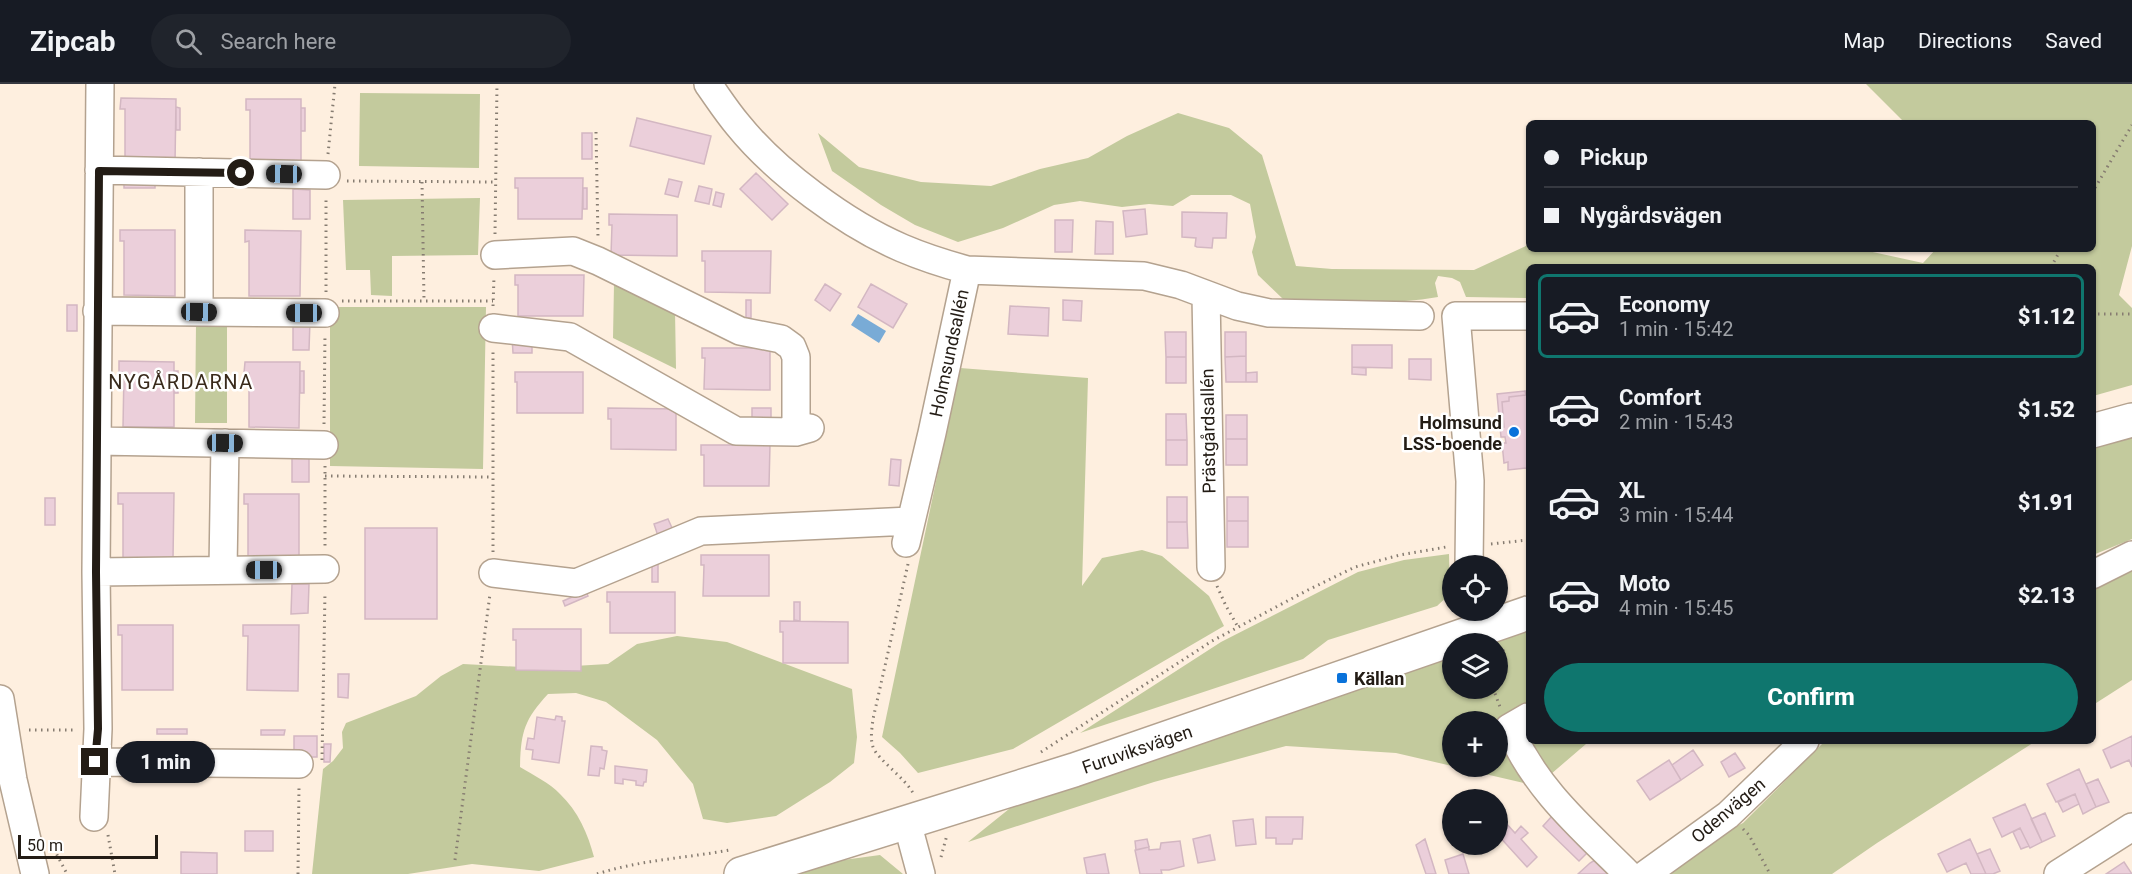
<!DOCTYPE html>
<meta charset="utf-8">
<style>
:root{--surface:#171b24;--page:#20242c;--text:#f1f3f6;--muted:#9ea1a6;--line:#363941;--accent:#0f766e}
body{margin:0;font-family:Roboto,sans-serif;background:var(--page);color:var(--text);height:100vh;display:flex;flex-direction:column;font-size:22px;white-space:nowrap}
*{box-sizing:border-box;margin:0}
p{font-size:20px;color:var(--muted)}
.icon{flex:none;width:33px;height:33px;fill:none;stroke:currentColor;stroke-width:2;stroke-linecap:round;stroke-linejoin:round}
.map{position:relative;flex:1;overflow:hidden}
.drawer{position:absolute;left:1526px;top:180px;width:570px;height:480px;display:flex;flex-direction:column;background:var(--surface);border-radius:9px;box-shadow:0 2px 4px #0004}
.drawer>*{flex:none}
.guide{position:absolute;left:1526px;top:36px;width:570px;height:132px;border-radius:9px;box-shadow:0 2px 4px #0004;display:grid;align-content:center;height:132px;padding:0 18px;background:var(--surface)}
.tools{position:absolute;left:1442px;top:471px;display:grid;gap:12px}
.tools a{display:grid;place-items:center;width:66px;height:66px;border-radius:50%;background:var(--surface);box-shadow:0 2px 4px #0004;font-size:30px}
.scale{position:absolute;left:18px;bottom:15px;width:140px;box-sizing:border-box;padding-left:6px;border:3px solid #231c15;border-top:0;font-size:16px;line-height:21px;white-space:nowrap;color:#231c15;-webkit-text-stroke:4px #fff;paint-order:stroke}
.end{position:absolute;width:27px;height:27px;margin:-14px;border:8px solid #231c15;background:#fff;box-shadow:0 0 0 3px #fff}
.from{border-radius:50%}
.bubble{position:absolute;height:42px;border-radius:21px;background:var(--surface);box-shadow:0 2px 4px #0004;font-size:20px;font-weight:800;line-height:42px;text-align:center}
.car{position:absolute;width:18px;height:36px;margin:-18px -9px;border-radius:8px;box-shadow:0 0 4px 2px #0007;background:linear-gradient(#222 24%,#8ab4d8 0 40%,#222 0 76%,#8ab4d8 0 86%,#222 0)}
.guide b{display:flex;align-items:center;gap:21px;height:57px;font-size:22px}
.guide b+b{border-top:2px solid var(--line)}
.guide i{width:15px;height:15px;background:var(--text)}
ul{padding:10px 0 0;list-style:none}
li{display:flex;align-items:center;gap:18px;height:84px;margin:0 12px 9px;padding:0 6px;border:3px solid transparent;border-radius:9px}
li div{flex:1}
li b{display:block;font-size:22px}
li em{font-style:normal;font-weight:800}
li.on{border-color:var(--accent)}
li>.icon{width:54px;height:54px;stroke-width:1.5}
.action{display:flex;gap:12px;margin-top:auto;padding:12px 18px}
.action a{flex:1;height:69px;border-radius:36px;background:var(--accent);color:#fff;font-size:24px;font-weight:800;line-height:69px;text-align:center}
header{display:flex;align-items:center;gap:36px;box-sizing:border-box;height:84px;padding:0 30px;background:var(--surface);border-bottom:2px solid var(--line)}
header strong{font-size:28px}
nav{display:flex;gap:33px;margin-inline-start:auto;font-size:21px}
.search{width:420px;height:54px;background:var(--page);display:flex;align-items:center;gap:15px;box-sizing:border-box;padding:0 21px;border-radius:33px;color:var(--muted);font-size:22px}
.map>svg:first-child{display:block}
.green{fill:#c3ca9d}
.water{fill:#79abd6}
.building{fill:#ebcfda;stroke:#d3b7c2;stroke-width:1.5}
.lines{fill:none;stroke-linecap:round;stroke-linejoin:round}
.minor-casing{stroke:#b4a28f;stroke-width:30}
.major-casing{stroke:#b4a28f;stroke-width:36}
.path{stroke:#867c71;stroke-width:3;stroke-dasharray:1.5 4.5;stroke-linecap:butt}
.minor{stroke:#fff;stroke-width:27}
.major{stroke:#fff;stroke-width:33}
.route{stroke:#231c15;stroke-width:8}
.poi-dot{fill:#0972da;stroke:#fff;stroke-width:2}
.labels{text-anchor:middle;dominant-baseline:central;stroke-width:5;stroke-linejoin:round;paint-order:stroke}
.street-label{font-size:18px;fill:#231c15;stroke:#fff}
.poi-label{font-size:18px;font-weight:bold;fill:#231c15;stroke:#fff;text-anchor:end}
.neighbourhood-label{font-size:20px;letter-spacing:1.5px;fill:#392a1b;stroke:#fff}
</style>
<header>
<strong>Zipcab</strong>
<div class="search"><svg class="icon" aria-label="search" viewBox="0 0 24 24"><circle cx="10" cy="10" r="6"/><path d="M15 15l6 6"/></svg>Search here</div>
<nav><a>Map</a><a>Directions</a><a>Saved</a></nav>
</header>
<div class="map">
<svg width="2132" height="790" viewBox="0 0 2132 790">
<rect width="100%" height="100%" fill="#feefdf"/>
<!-- green -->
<path class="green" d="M1866,0H2132V162L2119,211L2132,224V301L2093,312L2092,183H1528V214L1466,213L1460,198L1452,194L1438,192L1435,199L1438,213C1389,222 1333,217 1283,215L1258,191L1252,168L1256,153L1250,120L1231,111H1191L1173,122L1149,120L1122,123L1080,117L1054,121L1003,144L958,158L915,141L881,121L832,87L818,49L859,83L921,98L991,102L1040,85L1088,74L1127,52L1178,29L1229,44L1262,71L1296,182L1332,185L1474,186L1528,161V165H1859L1923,179L1936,165H2092V39H1905Z
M360,9L480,10L479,84L359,82Z
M480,114L478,171L392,172V212L371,211L370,186H346L343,116Z
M614,200L675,227L676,285L613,254Z
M330,223H486L483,385L330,382Z
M196,240H227V339H195Z
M960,284L1088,294L1082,502L1102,474L1142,466L1162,472L1209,512L1224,542L1013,665L918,689L900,669L882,653Z
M2132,346V455L2093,471L2092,357Z
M1449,470L1450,510L1437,522L1328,556L1303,575L1080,649L1221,558L1358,488L1404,476Z
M2132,479V596L2093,621L2092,500Z
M1528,548V657H1585L1586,660L1537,702L1455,683L1497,682V638H1452V682L1396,669L1286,662L1154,698L968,758L1025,712L1452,567V604H1497V560L1474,559Z
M677,552L727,558L852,605L857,653L854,679L830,698L776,732L727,739L703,735L693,700L657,656L606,618L576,609L548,610C524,636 521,648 520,683C533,691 550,699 560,710C578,727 588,750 594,773L539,787L472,780L408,790H312L323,685L333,677L343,664L342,648L346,639L416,612L441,592L463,580L540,584L608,580L637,560Z
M1825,657H2036L1877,759L1832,790H1671L1689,765L1743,739Z
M880,771L903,790H787L821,779Z"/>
<!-- water -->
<path class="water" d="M858,230L886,247L879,259L851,241Z"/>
<!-- building -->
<path class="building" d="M121,14L176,15L175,80H125V25H120Z
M246,15H301V81L250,80V26H246Z
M176,23L180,24V46H176Z
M301,24H305V47H301Z
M637,34L711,52L704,80L630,62Z
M582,49H592V75H582Z
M756,89L788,120L772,136L740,105Z
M515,94H583L582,135H518V104H515Z
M669,95L682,98L678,113L665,110Z
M124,97L155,98V104H124Z
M699,102L712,105L709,120L695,117Z
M583,104H587V125H583Z
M293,105L310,106V135H293Z
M716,108L724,110L721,123L713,121Z
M1145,125L1147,150L1126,153L1123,127Z
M1182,128L1227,129L1226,154H1213L1212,164L1197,163L1195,162L1196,154L1182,153Z
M609,130L677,131V172L611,171L612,141H609Z
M1055,136H1073L1072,168H1055Z
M1096,137L1113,138V170H1095Z
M120,146H175V212L124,211V157H120Z
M245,146L301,147L300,212H249V157L245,158Z
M702,167H771L770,209L705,208V177H702Z
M515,191H584L583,232H518V201H515Z
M825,200L841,210L830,227L815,216Z
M871,200L907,220L893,244L858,223Z
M746,216H751V234H746Z
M1063,216L1082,217L1081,237L1063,236Z
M67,221H77V247H67Z
M1010,222L1049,224L1048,252L1008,250Z
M293,237H310L309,266H293Z
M1165,248H1186V273H1166Z
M1225,248H1246V272L1225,273Z
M512,252H532V269H513Z
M1352,261H1392V284L1352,283Z
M702,264H770V306L704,305L705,274H702Z
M1246,272V298H1226L1225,273Z
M1166,273H1186V299H1166Z
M1409,275H1431V296L1409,295Z
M119,277L174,278V343H123L124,288H119Z
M245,278H300L299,344L249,343V289H244Z
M1352,283L1366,284V291L1352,290Z
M174,287H178V309H174Z
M300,287H304V309H300Z
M515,288H583V329H517V298H515Z
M1257,288V298H1246V289Z
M1525,307H1528L1527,384L1508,386V378L1504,379L1502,359H1506L1505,353H1501L1500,343H1504L1502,318L1509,317V313L1526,311Z
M1525,307L1526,311L1509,313V317L1502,318L1504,343H1500L1497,310Z
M608,324L676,325V366L611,365V335H608Z
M752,324H771V342L752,341Z
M1166,330H1186L1187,356H1166Z
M1226,331H1247V355H1226Z
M1226,355H1247V381H1226Z
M1166,356H1187V381H1166Z
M701,361H770L769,402H704V371H701Z
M292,369H309V398H292Z
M891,375L901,376L899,402L889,401Z
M118,409H174L173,475L123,474V420H118Z
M244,410H299V475H248V420H244Z
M1167,413H1187V438H1167Z
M1227,413H1248V437H1227Z
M45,414H55V441H45Z
M668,435L673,446L658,452L654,440Z
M1227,437H1248V463H1227Z
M1167,438H1187L1188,464H1167Z
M365,444H437V535H365Z
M701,471H769V512H703L704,481H701Z
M652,479H658V498H652Z
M292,500H309L308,529L291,530Z
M586,507L588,512L565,522L563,517Z
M607,508H675V549H610V518H607Z
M794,518H800V537L794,536Z
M780,537L848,538V579H783V548H780Z
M118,541H173V606H122V551H118Z
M243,541H299L298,607L247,606L248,552H243Z
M513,545H581V587L516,586V556H513Z
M338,590H349L348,614L338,613Z
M556,632L562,633V637H565L559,679L532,675L533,666L526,665L528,654L534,655L537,633L555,636Z
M157,645H187V650H157Z
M261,646H285L284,651H261Z
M294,652H317V673H294Z
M2132,652V683L2129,676L2111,684L2103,666Z
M324,660H331L330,678H324Z
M591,662L602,663V666L607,667L604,685L600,684L599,692L588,691Z
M1693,666L1703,681L1681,696L1672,681Z
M1735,669L1745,684L1729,693L1721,678Z
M1669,676L1681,696L1650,716L1637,697Z
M615,682L647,686L646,698H644L643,702L636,701V697L623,695V700L615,699Z
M2079,685L2096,723L2083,730L2075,710L2056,718L2047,700Z
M2098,695L2109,718L2096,723L2086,700Z
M2075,710L2079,720L2063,728L2058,718Z
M2025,720L2042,758L2030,764L2020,744L2002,753L1993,734Z
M2045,729L2055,752L2042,758L2031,735Z
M1552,732L1587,769L1579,777L1543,742Z
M1266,733H1303L1302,755H1293L1292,760H1276V754H1266Z
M1253,735L1256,760L1236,762L1233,737Z
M1505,738L1515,749L1521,742L1528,749L1521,755L1537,773L1527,783L1497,750V746Z
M2020,744L2029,762L2021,765L2013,748Z
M245,747H273V767H245Z
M1210,751L1215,776L1198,779L1193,755Z
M1147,755L1149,763L1136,766L1135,757Z
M1425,755L1436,790H1426L1416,761Z
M1970,755L1986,790H1971L1966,779L1947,788L1938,770Z
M1180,757L1184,782L1169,786H1161L1162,790H1140L1135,766L1149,763V766L1160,765L1161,759Z
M1990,765L2000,787L1993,790H1986L1977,770Z
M181,768L217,769V790H181Z
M1105,770L1109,790H1087L1084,774Z
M1463,770L1469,790H1449L1445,776Z
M1595,776L1608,790H1578L1590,779Z
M2124,778L2132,790H2106Z"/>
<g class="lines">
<!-- minor casing -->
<g class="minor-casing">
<path id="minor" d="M708,0C718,14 727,28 738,41C776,88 846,140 902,164C923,173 945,180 967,186L1144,192L1181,201L1237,222L1269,229L1420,232
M99,86L326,91
M199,88V228
M495,171L573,167L598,177L740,247L781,255L792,263L796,273V348L810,344
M1206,211L1211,483
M97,227L325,229
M493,244L570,253L736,347L796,348
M97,357L324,361
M906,459L932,349L967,186
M1469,482L1470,397L1456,232H1528
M223,486L225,359
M96,488L325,485
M493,489L576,499L701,447L910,437
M2092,491L2132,471
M0,615L13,696L35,790
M1528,633L1509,644C1537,707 1581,743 1628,790
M95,678L299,680
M94,733L98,645L96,488L100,0
M907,738L921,790
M1646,790L1728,731L1805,657
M2058,790L2132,743"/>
</g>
<!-- major casing -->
<g class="major-casing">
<path id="major" d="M2092,347L2132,336
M741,790L1074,686L1528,529"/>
</g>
<!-- path -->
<path class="path" d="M596,48L598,154
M328,70L335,0
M347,97L495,98
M422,98L424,216
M2092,109L2132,41
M495,150L497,0
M2051,183L2061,165
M326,208V112
M342,217H493
M493,222L494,193
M2092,230H2132
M324,340L325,250
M325,382V463
M325,392L491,393
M1491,460L1528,456
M493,468V265
M908,480L873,635C872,644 870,654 873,663C877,675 904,693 913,709
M1217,502L1226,522L1238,543
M1497,577L1504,565
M1493,604L1500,623
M29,646H75
M1041,668L1212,557L1308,506L1355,483L1400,471L1446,463
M322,676L325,508
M1743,745L1749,751L1770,790
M108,751L115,790
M54,765L67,790
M941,773L947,751
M455,776L490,510
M298,790L299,702
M597,790C640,776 686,774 730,766"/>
<!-- minor -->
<use href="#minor" class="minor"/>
<!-- major -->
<use href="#major" class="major"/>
</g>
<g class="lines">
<!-- route -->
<path class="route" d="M95,678L98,645L96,488L99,87L241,89"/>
</g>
<!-- markers -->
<g class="poi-dot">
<circle cx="1514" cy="348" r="6"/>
<rect x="1336" y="588" width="12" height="12" rx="3"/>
</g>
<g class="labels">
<!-- street labels -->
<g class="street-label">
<text transform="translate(949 269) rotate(-78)">Holmsundsallén</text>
<text transform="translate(1208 347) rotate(-91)">Prästgårdsallén</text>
<text transform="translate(1137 665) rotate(-19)">Furuviksvägen</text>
<text transform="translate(1728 726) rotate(-40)">Odenvägen</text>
</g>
<!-- poi labels -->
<g class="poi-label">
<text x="1502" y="338">Holmsund<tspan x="1502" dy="21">LSS-boende</tspan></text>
<text x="1354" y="594" text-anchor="start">Källan</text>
</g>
<!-- neighbourhood labels -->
<g class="neighbourhood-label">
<text x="181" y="298">NYGÅRDARNA</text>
</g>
</g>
</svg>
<div class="tools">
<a><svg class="icon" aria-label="locate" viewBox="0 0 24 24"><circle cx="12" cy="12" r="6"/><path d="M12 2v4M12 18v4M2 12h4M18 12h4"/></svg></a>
<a><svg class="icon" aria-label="layers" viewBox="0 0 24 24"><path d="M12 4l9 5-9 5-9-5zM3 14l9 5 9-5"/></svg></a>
<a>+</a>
<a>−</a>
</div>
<div class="scale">50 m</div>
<i class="end from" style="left:241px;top:89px"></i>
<i class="end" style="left:95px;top:678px"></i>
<div class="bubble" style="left:116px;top:657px;width:99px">1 min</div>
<i class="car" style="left:284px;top:90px;rotate:271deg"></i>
<i class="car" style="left:199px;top:228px;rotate:91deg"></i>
<i class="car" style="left:304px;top:229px;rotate:270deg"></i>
<i class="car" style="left:225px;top:359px;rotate:91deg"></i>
<i class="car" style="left:264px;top:486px;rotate:270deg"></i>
<div class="guide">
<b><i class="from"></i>Pickup</b>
<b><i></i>Nygårdsvägen</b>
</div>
<section class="drawer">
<ul>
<li class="on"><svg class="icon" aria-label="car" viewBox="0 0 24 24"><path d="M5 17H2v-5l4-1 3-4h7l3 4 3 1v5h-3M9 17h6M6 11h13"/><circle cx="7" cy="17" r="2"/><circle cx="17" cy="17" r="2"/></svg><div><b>Economy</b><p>1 min · 15:42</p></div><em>$1.12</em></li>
<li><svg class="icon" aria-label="car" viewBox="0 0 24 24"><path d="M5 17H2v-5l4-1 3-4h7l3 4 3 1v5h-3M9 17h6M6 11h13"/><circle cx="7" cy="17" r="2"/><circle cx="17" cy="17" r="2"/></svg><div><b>Comfort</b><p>2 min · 15:43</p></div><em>$1.52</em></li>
<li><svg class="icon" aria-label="car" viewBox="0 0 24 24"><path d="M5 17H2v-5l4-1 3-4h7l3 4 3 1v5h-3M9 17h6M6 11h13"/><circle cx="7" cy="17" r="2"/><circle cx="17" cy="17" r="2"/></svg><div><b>XL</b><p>3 min · 15:44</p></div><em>$1.91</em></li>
<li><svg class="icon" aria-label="car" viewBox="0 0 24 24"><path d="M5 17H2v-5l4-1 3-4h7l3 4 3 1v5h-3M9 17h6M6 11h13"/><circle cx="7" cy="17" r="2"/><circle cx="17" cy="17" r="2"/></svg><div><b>Moto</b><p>4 min · 15:45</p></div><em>$2.13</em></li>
</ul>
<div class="action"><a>Confirm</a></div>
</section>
</div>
